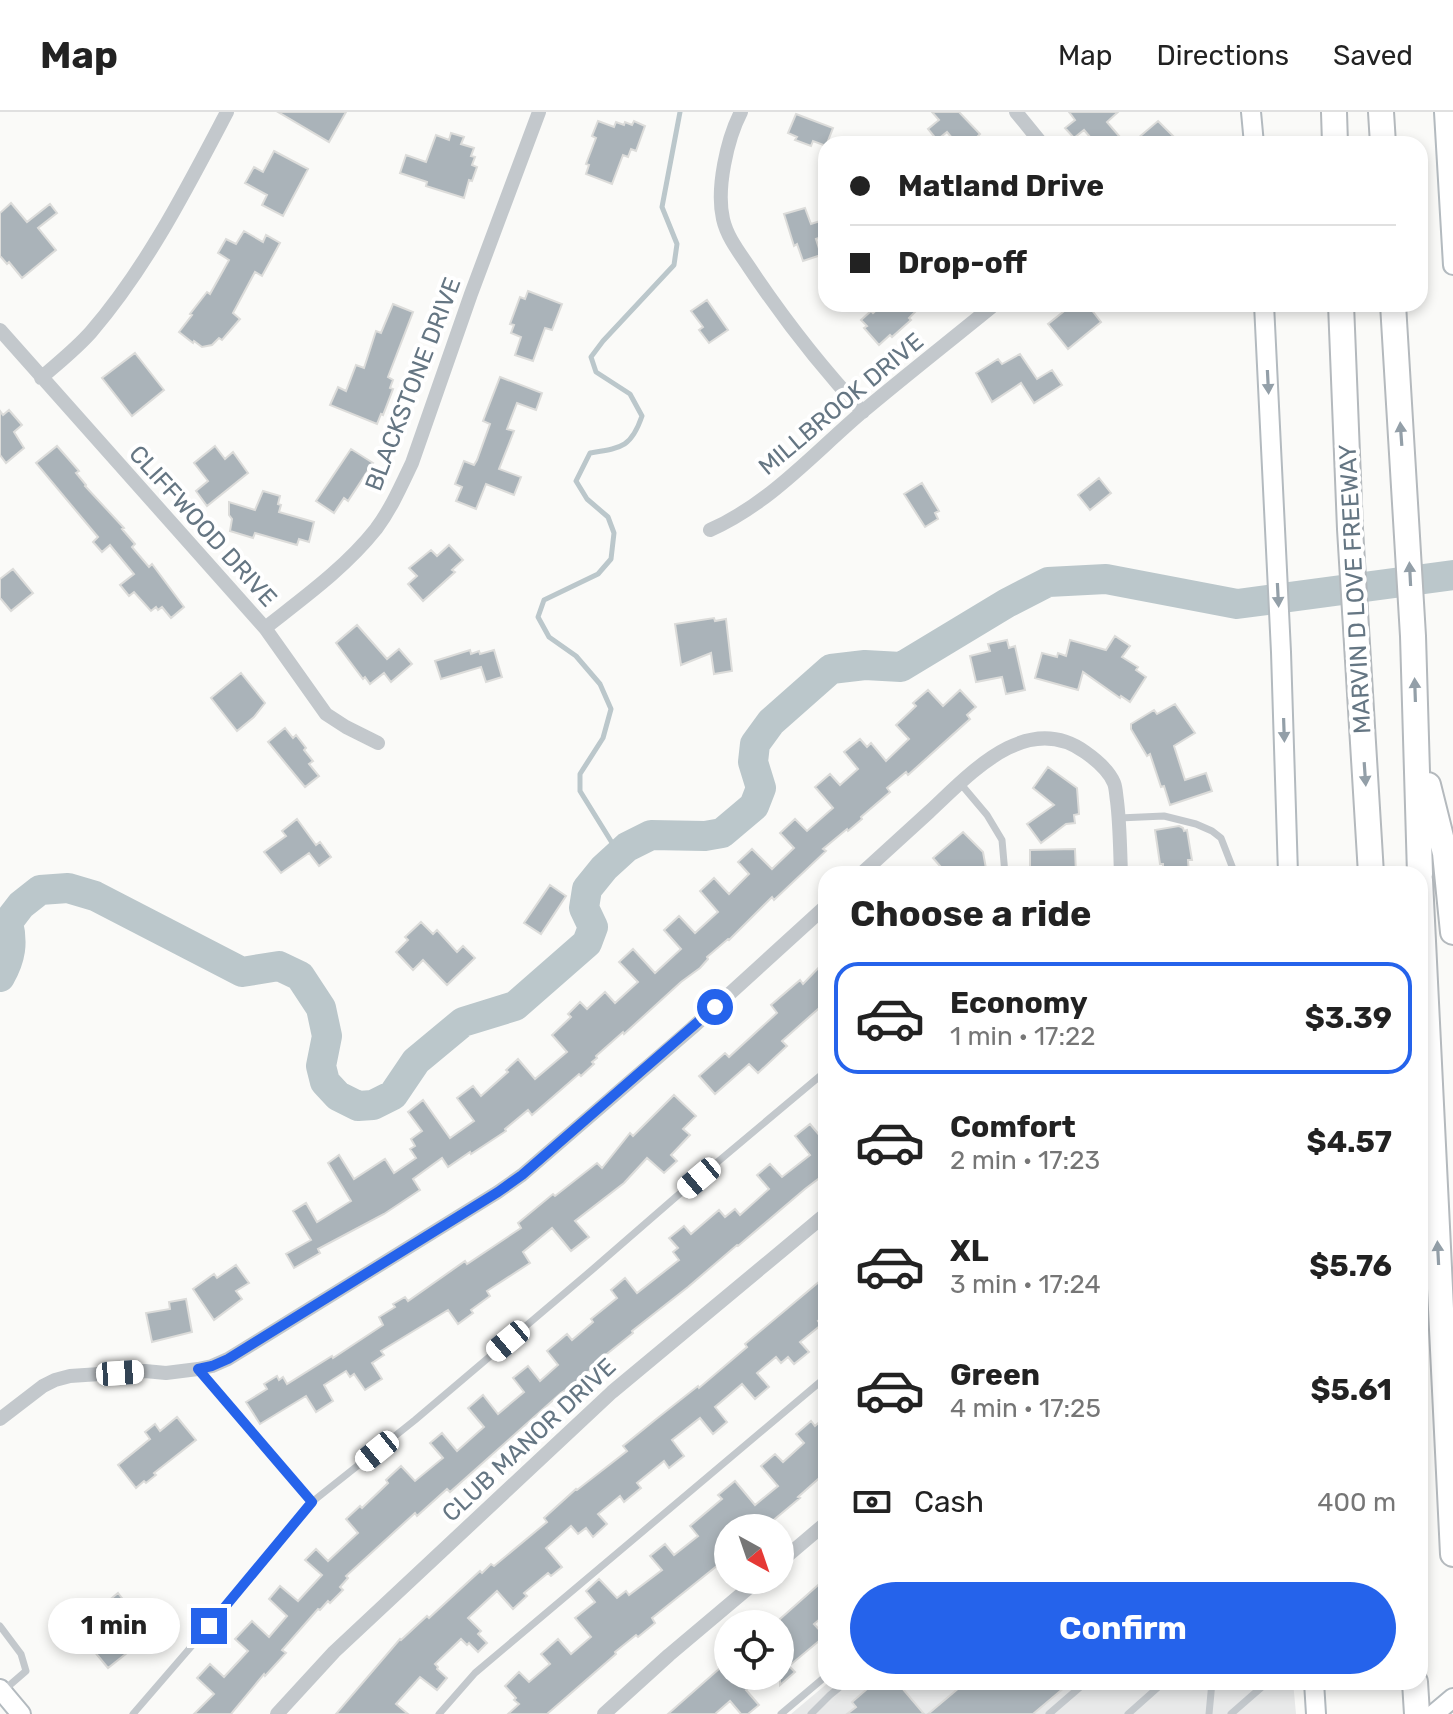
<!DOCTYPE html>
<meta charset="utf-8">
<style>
:root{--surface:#fff;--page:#f6f6f6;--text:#222;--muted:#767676;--line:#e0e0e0;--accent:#2563eb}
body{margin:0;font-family:Rubik,sans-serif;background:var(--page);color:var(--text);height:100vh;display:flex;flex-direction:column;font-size:30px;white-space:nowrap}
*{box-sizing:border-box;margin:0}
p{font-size:26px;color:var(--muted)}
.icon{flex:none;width:44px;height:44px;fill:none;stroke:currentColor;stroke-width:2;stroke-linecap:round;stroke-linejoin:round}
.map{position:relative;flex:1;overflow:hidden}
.details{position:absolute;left:818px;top:754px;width:610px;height:824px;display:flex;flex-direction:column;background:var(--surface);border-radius:24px;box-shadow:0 4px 12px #0003}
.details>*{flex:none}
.guide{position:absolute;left:818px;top:24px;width:610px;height:176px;border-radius:24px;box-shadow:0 4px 12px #0003;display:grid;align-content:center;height:176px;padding:0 32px;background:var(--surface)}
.needle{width:52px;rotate:140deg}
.buttons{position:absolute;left:714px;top:1402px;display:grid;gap:16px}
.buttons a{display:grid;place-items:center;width:80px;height:80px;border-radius:50%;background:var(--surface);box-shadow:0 4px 12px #0003;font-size:40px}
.end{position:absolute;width:36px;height:36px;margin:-18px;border:10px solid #2563eb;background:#fff;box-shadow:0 0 0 4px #fff}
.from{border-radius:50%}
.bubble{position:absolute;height:56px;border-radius:28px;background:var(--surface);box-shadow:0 4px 12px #0003;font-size:26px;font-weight:700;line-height:56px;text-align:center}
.car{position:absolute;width:24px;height:48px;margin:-24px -12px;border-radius:10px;box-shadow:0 0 6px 2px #0007;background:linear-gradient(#fff 24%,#345 0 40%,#fff 0 76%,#345 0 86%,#fff 0)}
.guide b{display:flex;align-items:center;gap:28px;height:76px;font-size:30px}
.guide b+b{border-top:2px solid var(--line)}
.guide i{width:20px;height:20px;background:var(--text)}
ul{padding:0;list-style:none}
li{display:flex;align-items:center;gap:24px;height:112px;margin:0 16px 12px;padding:0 16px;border:4px solid transparent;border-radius:24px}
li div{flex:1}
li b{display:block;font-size:30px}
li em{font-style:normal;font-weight:700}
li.on{border-color:var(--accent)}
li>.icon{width:72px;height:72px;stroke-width:1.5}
h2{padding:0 32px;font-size:36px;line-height:96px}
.pay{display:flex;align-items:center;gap:20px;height:88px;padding:0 32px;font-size:30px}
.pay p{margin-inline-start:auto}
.primary-button{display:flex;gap:16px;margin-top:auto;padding:16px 32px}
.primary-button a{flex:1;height:92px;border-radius:48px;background:var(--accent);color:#fff;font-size:32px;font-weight:700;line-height:92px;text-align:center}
header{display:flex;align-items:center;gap:48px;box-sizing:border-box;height:112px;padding:0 40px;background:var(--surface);border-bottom:2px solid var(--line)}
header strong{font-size:38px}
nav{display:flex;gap:44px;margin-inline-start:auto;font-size:28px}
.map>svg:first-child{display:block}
.built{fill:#e8e9e9}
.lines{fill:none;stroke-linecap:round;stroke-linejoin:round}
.stream{stroke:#bbc7cb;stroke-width:5}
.river{stroke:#bbc7cb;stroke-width:30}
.building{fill:#aab3b9;stroke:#dcdcda;stroke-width:2}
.secondary-casing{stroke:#b3babf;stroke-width:22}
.motorway-casing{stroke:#b4b9bd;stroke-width:28}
.service{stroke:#c3c8cc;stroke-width:7}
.minor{stroke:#c3c8cc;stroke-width:14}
.secondary{stroke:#fff;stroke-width:18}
.motorway{stroke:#fff;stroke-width:24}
.oneway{fill:#939fa8}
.route{stroke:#2563eb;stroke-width:10}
.labels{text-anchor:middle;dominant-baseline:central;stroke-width:8;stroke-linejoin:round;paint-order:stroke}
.street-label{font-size:24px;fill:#657683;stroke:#fff}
</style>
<header>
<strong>Map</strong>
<nav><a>Map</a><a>Directions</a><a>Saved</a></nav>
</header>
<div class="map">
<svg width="1453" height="1602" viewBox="0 0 1453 1602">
<rect width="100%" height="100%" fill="#fafaf8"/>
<!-- built -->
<path class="built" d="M829,1570H1293L1296,1602H791Z"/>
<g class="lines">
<!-- stream -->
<path class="stream" d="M619,742L580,679V662L603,626L611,597L600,572L576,544L549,525L538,505L544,488L598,462L611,447L614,421L608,405L587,387L576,369L590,341C621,336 631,336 642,304L630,282L596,260L591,245L603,229L674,153L677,132L662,95L680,0"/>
<!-- river -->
<path class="river" d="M0,865C11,846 13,831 8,810L21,793L40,778L68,776L95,784L242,860L279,854L300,864L321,896L327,924L321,954L325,970L338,984L358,994L373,993L393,983L416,949L463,910L515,894L587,831L593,815L584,796L587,777L604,756L627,735L651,723L705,724L722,721L754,694L761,676L753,650L755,632L771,610L831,557L865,553L901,555L1007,491L1048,470L1106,467L1237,492L1453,463"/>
</g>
<!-- building -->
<path class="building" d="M278,0H346L329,30Z
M932,0H959L980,22L978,24L984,32H957L947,20L937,28L928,17L939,8Z
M1069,0H1118L1107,10L1126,32H1096L1084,18L1074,26L1065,16L1075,8Z
M796,2L833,16L826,34L813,29L811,34L795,28L797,25L788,21Z
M598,9L614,15L616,10L624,13L625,10L632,13L634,9L645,14L636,39L631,37L628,45L623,43L612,72L586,62L589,53L586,52L596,26L592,24Z
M1158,9L1173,24L1165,32H1131Z
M451,21L464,25L461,32L474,36L471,44L475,45L472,53L477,55L472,69L469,68L464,86L426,74L427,70L400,61L406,43L426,50L436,23L449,28Z
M274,39L308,57L283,104L262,93L267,83L245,71L254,55L263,60Z
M11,91L27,110L50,92L57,101L38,116L56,138L22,166L9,150L7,152L0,144V101Z
M805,96L811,112L820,109L825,124L816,127L821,143L803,149L797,132L794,134L784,102Z
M244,119L263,130L266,123L280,131L262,164L255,160L233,201L240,207L222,228L219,226L212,233L202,235L194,229L193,231L179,220L192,203L190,202L207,180L210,182L229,148L218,141L226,127L236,132Z
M528,179L562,192L552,218L545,216L533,249L515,243L521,225L511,221L514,213L510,212L520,185L525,187Z
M707,188L728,218L709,231L699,218L703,215L691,199Z
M393,192L413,200L388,265L393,268L390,276L393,277L383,303L381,302L377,312L330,293L338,275L346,279L356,253L364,256L376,219L381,221Z
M883,192H909L916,199L909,206L911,208L892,225L890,223L879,233L864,216L867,214L861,208L871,199L873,201Z
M1073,192H1087L1101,210L1068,237L1048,212Z
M135,241L164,278L132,304L102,266Z
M1020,242L1037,267L1052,258L1062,273L1034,291L1021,271L992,290L976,261L998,247L1002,252Z
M500,265L542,281L536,298L517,291L507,317L514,319L499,357L521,365L514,383L486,372L476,397L456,389L462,375L455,372L464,349L474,353L477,348L490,312L483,309Z
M9,298L22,313L14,320L24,336L6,351L0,343V299L3,303Z
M57,334L79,359L76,361L86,373L85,374L124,416L122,417L135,432L132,435L149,455L152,452L184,495L171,506L162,495L158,498L156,495L151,499L134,480L129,484L120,473L134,462L110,433L102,440L93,430L98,425L36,351Z
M215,334L225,347L233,340L248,361L207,394L196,379L208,369L194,351Z
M351,337L373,351L348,389L344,386L334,401L316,389Z
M1099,366L1111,381L1090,398L1078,383Z
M922,371L939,399L935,401L938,407L925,415L904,382Z
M263,379L280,384L278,392L281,393L279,400L314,410L309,430L299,427L297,433L255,421L253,426L230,419L232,407L229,403V390L255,398Z
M449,433L463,448L452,458L455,460L423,489L408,472L417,464L409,456L431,438L437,444Z
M13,457L33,481L11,499L0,486V467Z
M714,506L715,509L726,507L732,559L714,562L711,541L681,553L675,512Z
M357,513L387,547L399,537L412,552L391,570L384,561L370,572L365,565L363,567L336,531Z
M1115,524L1130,534L1122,545L1138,555L1136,558L1146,565L1130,590L1121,584L1120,586L1083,560L1078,578L1035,566L1042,541L1057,545L1058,541L1066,544L1070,528L1106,538Z
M1007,528L1009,536L1015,534L1025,578L1006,582L1002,565L976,570L970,544L990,539L988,532Z
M470,538L471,542L479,539L480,542L494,538L502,565L486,570L481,555L441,567L435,549Z
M241,561L265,591L254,605L237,619L211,586Z
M928,578L943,594L960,578L976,595L967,603L970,607L908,663L906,660L887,676L890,680L861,705L862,707L848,719L847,717L823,737L826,739L774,788L772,785L729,828L728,827L707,845L708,847L700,856L681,870L624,922L623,920L596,944L597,946L592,950L594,952L581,964L579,962L532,1003L528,998L505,1017L506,1019L471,1042L470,1040L448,1055L442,1046L413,1067L420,1078L384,1102L318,1137L320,1141L294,1156L286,1142L311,1128L293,1099L306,1091L317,1110L351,1089L328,1051L339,1043L354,1067L385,1047L394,1061L416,1046L410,1037L415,1034L411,1027L422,1019L408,1000L423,988L450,1026L474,1009L457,986L473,974L481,984L508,960L506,958L518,947L535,967L567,940L552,923L571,905L568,902L580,890L587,897L605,880L615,891L638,870L619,850L633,837L655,861L681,837L664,818L679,804L695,821L718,800L700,779L714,766L729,782L749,762L738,750L752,737L772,757L794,736L780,721L795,707L807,719L833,696L815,675L830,662L840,673L858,657L844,640L860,627L867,635L871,631L886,649L909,627L896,613L916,594L913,591Z
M1175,592L1195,621L1174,634L1185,668L1206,661L1212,679L1170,693L1164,674L1161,675L1150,642L1147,644L1131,617V612L1154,598L1157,602Z
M285,616L293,626L296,623L306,636L304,638L313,649L309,652L319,664L305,675L268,630Z
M1048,655L1077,676L1079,702L1074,703L1075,711L1066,712L1041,731L1027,712L1054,693L1033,676Z
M297,707L316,733L320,730L331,745L319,754L309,741L281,761L264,740L286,724L282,719Z
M1179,714L1183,716L1184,719L1187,718L1192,748H1188L1189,762H1163V752H1160L1155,718Z
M963,720L983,740L987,762H947L933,746Z
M1075,737L1076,762H1030V738Z
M550,773L566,784L541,822L524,811Z
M421,810L433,822L437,818L457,840L463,834L475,846L447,873L423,848L413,858L396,840L408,828L405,825Z
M826,848V890L782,929L787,934L758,961L749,952L715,982L699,964L725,941L729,945L777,901L771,893L800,868L803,872Z
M674,983L696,1004L683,1017L690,1023L671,1043L677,1049L664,1061L647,1046L624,1071L575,1109L589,1125L571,1139L552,1116L523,1140L530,1151L487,1179L490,1184L471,1198L473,1201L458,1212L448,1198L381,1239L384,1243L372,1251L382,1267L365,1278L354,1262L350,1265L346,1259L324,1273L333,1289L316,1300L306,1284L260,1312L246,1290L267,1277L264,1272L277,1264L279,1268L283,1265L287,1272L332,1244L333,1246L383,1213L379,1205L395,1195L393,1192L405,1185L408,1189L465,1149L467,1152L521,1116L518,1111L553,1082L555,1084L597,1051L602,1056L630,1021L633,1024Z
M810,1012L826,1031V1061L805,1077L738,1134L737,1133L688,1175L632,1219L633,1221L593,1253L594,1255L571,1276L570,1275L561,1281L450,1380L447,1377L417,1404L415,1401L346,1464L348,1466L340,1475L343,1478L330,1491L328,1489L320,1498L318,1497L282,1538L286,1541L265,1564L264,1562L231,1602H194L214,1582L197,1566L210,1552L224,1565L248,1539L235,1527L252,1509L269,1525L287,1504L269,1487L280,1474L298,1489L322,1463L305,1448L316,1437L328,1449L358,1421L346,1407L360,1394L362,1396L388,1371L386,1368L401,1354L415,1369L443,1346L430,1331L442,1321L457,1339L484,1315L468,1296L483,1283L498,1302L524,1280L513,1266L528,1254L540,1269L558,1253L547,1239L567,1222L572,1228L593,1210L591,1207L617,1186L611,1178L625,1166L637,1181L679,1148L673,1140L678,1136L669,1126L684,1114L691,1122L719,1098L725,1105L735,1097L740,1103L769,1077L757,1063L770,1052L782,1065L810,1043L795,1024Z
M236,1153L249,1171L236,1179L242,1187L214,1208L193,1177L214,1162L217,1166Z
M826,1164V1202L818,1209L821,1213L800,1230L809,1240L794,1252L788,1245L781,1251L776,1245L757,1261L769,1275L755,1287L742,1272L715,1295L727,1310L713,1322L700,1306L672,1328L684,1344L669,1356L664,1349L637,1371L641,1376L624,1390L620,1384L598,1402L607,1412L593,1425L586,1416L578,1422L571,1414L546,1436L562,1455L551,1464L548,1461L524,1481L527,1484L513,1497L497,1479L468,1506L481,1519L478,1522L487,1531L478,1540L469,1531L467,1533L461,1527L435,1552L438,1555L437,1557L447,1566L437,1578L420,1565L396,1592L408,1602H336L400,1527L401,1528L427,1504L429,1506L480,1459L482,1461L491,1452L494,1454L547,1410L544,1406L576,1377L577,1378L627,1339L623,1334L655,1308L698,1274L699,1276L747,1235L745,1232Z
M186,1187L192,1220L152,1230L146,1201L170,1197L169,1190Z
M826,1304V1360L798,1385L800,1386L764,1416H728V1445L652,1506L655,1511L638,1525L636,1523L615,1540L616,1542L547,1602H508L519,1592L514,1588L516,1586L505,1574L519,1560L529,1570L550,1552L541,1542L558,1527L571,1542L591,1525L575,1506L595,1490L586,1479L599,1467L617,1486L626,1479L629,1483L662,1458L650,1444L665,1432L674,1443L698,1424L690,1414L722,1387L718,1383L735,1369L755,1393L778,1374L761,1354L775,1342L783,1350L804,1331L796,1322L811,1309L815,1314Z
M177,1305L196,1328L154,1361L156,1363L146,1371L144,1369L136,1376L118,1353L150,1327L145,1320L155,1312L160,1319Z
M826,1466V1502L814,1512L825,1524L789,1554L795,1560L780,1573V1507Z
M118,1481L129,1495L133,1493L150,1514L143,1520L147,1525L108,1556L94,1539L114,1522L108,1514L112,1511L100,1496Z
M728,1549V1564H762L746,1578L759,1593L748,1602H741L730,1589L715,1602H668Z
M875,1570H897L924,1602H847L856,1595L852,1590Z
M966,1570H1071L1033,1602H928Z"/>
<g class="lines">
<!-- secondary casing -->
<g class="secondary-casing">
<path id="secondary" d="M1251,0L1254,32
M1444,0L1453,153
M1264,192L1281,540L1288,762
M1314,1570L1316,1602
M0,1577L21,1602
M1434,1602L1453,1586"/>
</g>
<!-- motorway casing -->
<g class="motorway-casing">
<path id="motorway" d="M1334,0L1335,32
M1381,0L1383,32
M1341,192L1350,417L1371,762
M1393,192L1413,524L1420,762
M1428,673L1445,741L1453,820
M1420,768L1453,1442
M1415,1570L1417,1602"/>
</g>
<!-- service -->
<path class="service" d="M960,671L987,703L1002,728L1005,762
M1119,706L1164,704L1196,712L1212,719L1221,726L1235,762
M199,1258L312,1390
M0,1514L21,1542L26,1559L4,1578
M133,1602L209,1514L312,1390L415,1308L593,1157L677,1084L826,959
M439,1602L475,1561L826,1265
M781,1602L826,1564
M811,1602L830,1583L846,1570
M1049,1602L1086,1570
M1128,1602L1164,1570
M1209,1602L1212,1570
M1231,1602L1263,1574L1264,1570"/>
<!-- minor -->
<path class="minor" d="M741,0C727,27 716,77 723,107C727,125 739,140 749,155C783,206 821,255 863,300
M1016,0L1042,32
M0,218L265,516L326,602L346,615L378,631
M41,266C58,251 76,237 91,220C147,155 187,76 227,0
M710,418C769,392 813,342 861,301C905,264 951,228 995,192
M265,516C303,486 345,456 376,417C391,397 401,374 412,351L471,182L539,0
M861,762C884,741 906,721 929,700C969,663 1026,598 1085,640C1095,647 1109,659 1114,671C1116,676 1116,683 1117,689C1120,713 1120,738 1121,762
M0,1307L43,1274L55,1268L70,1264L145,1259L166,1261L198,1257L212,1254L228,1247L498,1080L522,1063L692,916L826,794
M780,1450L826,1411
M277,1602L334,1540L612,1280L826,1102
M604,1602L669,1543L758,1468"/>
<!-- secondary -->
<use href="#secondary" class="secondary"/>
<!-- motorway -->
<use href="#motorway" class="motorway"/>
</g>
<!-- one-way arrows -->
<defs><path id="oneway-solid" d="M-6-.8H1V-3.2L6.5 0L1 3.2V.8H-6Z" transform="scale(2)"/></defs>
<g class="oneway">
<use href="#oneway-solid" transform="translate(1268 270) rotate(87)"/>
<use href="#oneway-solid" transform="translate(1401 322) rotate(-94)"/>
<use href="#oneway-solid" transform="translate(1410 462) rotate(-93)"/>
<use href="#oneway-solid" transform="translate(1278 483) rotate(87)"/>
<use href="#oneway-solid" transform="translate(1415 578) rotate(-92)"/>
<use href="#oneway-solid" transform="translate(1284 618) rotate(88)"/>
<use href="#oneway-solid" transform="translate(1365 662) rotate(86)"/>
<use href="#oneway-solid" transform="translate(1438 1141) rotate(-93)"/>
</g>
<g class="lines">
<!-- route -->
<path class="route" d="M209,1514L312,1390L198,1257L212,1254L228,1247L498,1080L522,1063L715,895"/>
</g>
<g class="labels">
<!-- street labels -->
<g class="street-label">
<text transform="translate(413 272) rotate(-69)">BLACKSTONE DRIVE</text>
<text transform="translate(841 292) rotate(-40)">MILLBROOK DRIVE</text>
<text transform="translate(203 414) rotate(48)">CLIFFWOOD DRIVE</text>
<text transform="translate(1355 477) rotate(-93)">MARVIN D LOVE FREEWAY</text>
<text transform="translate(529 1328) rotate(-43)">CLUB MANOR DRIVE</text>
</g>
</g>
</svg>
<div class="buttons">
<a><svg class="needle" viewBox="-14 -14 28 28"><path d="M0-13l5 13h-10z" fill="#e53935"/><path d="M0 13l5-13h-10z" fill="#767676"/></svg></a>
<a><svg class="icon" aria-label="locate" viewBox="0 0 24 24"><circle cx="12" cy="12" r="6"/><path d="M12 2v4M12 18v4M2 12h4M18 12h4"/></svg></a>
</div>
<i class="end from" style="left:715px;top:895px"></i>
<i class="end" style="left:209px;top:1514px"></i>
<div class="bubble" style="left:48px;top:1486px;width:132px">1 min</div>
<i class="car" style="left:699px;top:1066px;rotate:230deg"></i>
<i class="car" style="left:508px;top:1229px;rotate:230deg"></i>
<i class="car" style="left:120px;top:1261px;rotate:86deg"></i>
<i class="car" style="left:377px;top:1339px;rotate:231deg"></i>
<div class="guide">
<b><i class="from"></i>Matland Drive</b>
<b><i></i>Drop-off</b>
</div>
<section class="details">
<h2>Choose a ride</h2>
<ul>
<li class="on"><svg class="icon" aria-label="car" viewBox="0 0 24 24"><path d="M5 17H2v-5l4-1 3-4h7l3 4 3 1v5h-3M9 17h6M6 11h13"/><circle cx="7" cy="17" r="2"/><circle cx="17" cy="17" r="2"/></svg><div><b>Economy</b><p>1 min · 17:22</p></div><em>$3.39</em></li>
<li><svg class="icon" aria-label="car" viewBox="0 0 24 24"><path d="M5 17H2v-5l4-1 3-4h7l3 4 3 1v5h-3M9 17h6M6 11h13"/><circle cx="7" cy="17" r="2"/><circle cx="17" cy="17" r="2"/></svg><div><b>Comfort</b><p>2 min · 17:23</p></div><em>$4.57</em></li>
<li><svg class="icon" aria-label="car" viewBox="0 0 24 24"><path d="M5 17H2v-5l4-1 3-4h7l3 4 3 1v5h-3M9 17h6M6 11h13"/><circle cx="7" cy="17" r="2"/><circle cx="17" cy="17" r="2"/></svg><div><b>XL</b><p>3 min · 17:24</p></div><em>$5.76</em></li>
<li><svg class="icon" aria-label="car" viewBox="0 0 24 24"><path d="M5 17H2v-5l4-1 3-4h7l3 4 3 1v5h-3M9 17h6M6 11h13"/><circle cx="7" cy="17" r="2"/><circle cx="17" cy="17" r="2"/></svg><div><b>Green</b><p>4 min · 17:25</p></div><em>$5.61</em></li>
</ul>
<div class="pay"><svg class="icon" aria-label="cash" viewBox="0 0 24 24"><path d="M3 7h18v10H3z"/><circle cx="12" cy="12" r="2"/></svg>Cash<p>400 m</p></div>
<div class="primary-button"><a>Confirm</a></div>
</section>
</div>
